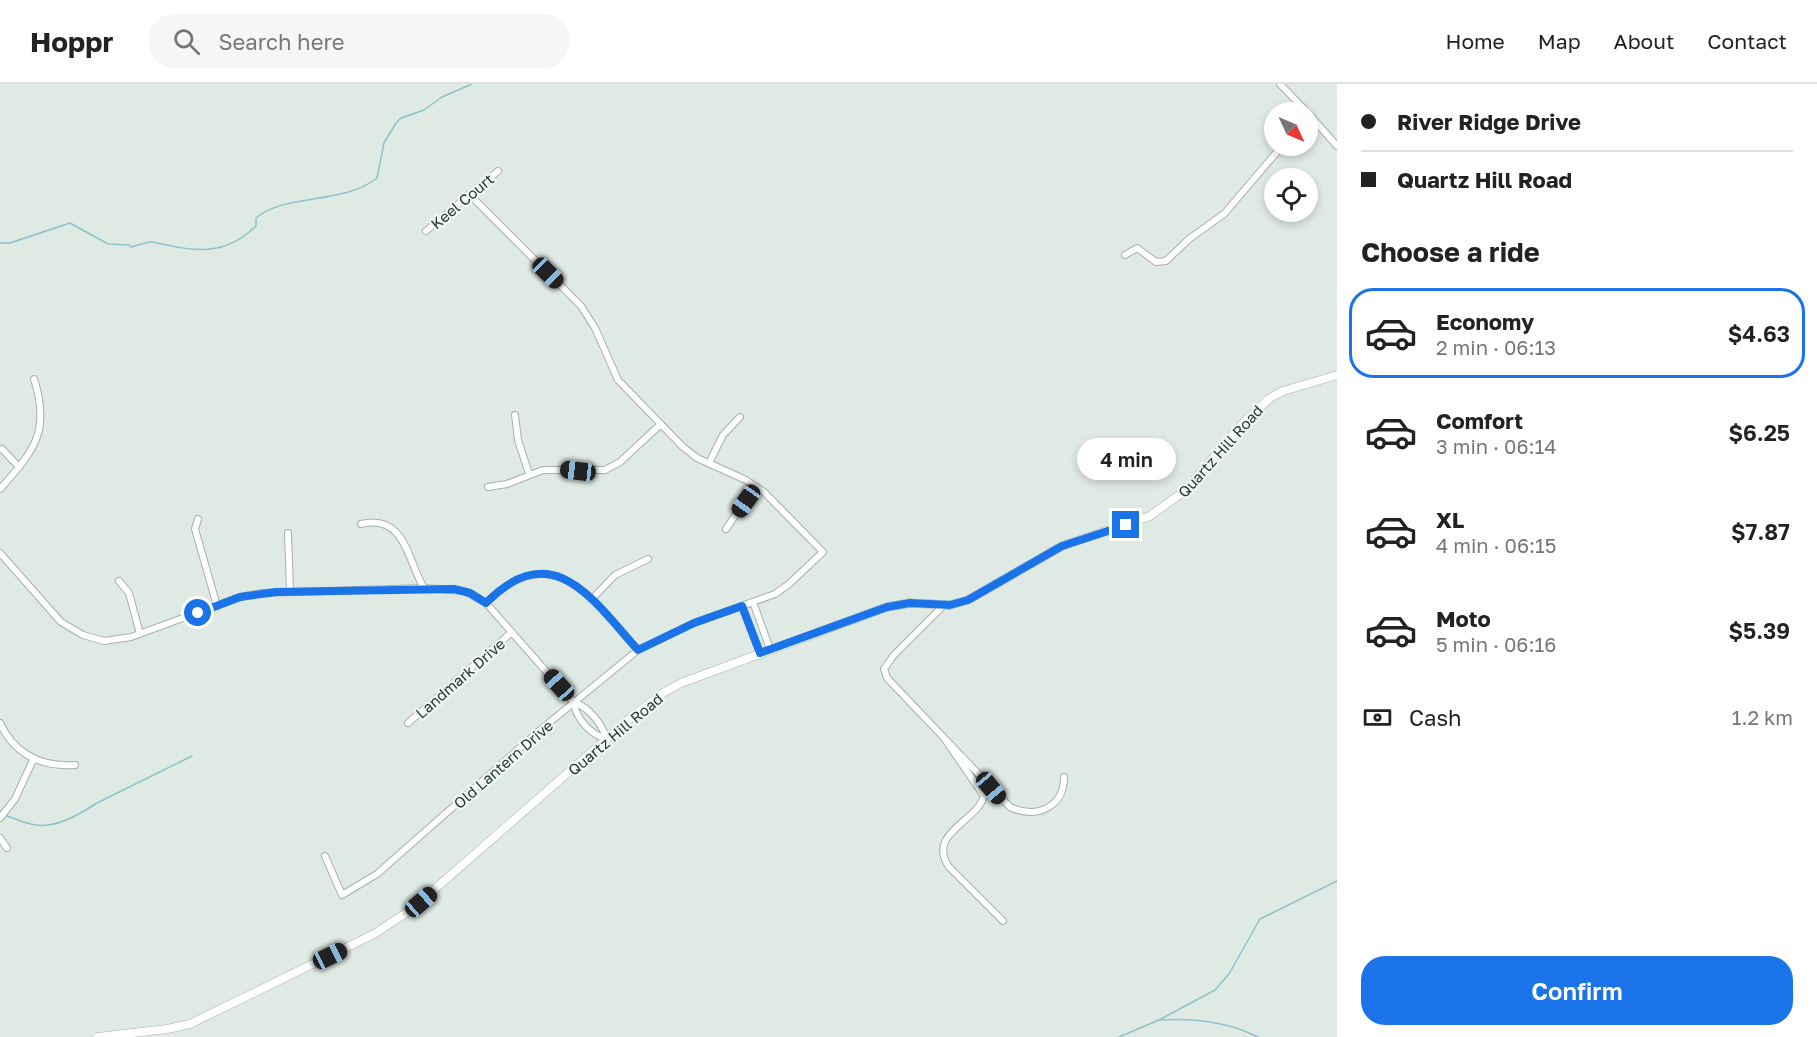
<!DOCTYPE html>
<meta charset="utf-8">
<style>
:root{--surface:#fff;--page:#f6f6f6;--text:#222;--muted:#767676;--line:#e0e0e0;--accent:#1a73e8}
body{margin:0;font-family:"Golos Text",sans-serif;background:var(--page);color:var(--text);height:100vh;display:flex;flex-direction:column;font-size:22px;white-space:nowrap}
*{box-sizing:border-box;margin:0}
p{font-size:20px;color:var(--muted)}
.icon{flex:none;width:33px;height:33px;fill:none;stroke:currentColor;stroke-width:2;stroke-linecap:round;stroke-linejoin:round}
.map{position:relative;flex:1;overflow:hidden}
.sheet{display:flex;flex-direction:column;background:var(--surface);width:480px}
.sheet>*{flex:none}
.guide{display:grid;align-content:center;height:132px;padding:0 24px;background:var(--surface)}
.needle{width:39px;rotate:134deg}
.controls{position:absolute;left:1264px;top:18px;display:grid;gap:12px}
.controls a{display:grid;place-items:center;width:54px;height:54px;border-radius:50%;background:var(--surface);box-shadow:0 3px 9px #0003;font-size:30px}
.end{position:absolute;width:27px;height:27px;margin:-14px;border:8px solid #1a73e8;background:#fff;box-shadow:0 0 0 3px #fff}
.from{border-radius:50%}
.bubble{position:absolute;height:42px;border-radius:21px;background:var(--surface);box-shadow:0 3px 9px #0003;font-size:20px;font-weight:600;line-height:42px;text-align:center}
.car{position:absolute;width:18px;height:36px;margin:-18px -9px;border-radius:8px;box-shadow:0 0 4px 2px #0007;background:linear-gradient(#222 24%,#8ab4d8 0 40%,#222 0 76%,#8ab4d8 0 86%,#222 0)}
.guide b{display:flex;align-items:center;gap:21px;height:57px;font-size:22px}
.guide b+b{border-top:2px solid var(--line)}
.guide i{width:15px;height:15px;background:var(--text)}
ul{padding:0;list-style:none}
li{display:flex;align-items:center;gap:18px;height:90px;margin:0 12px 9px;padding:0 12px;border:3px solid transparent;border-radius:24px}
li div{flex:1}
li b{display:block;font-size:22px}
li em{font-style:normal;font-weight:600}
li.on{border-color:var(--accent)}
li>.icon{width:54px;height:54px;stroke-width:1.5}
h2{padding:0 24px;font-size:27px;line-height:72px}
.pay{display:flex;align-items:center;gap:15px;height:66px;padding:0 24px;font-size:22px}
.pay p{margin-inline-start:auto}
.action{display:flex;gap:12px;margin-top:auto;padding:12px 24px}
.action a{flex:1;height:69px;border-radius:24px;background:var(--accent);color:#fff;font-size:24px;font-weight:600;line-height:69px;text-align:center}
header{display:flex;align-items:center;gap:36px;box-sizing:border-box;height:84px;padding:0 30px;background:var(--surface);border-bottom:2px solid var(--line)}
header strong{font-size:28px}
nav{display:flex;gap:33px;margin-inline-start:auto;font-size:21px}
.search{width:420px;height:54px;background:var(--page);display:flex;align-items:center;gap:15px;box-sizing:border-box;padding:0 21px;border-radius:24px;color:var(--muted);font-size:22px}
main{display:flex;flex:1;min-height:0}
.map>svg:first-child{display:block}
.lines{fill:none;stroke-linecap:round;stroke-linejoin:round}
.stream{stroke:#8dc2ca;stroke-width:1.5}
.minor-casing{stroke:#a4b1ac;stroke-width:8}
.tertiary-casing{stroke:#a4b1ac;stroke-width:9}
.minor{stroke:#fff;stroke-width:6}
.tertiary{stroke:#fff;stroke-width:8}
.route{stroke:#1a73e8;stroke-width:8}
.labels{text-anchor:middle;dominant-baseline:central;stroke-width:4.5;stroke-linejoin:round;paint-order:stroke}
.street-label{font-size:15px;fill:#233832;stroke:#f0f7f3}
</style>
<header>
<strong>Hoppr</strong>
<div class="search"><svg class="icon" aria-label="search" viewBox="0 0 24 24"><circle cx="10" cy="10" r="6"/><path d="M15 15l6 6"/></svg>Search here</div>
<nav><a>Home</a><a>Map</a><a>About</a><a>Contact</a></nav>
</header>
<main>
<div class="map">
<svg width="1337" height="953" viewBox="0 0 1337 953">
<rect width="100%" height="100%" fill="#e0eae5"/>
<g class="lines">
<!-- stream -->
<path class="stream" d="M0,159H10L70,139L108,160L129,161L131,163C137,162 147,157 153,158C193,167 223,174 256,142V134C285,109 343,121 377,94L384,59L396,39L401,34L424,26L442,13L472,0
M4,731C14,734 25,740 36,741C57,744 80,730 97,719L192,672
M1160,936C1192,934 1228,938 1258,953
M1119,953L1159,936L1215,906L1229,890L1260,835L1337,797"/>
<!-- minor casing -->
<g class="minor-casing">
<path id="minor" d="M1280,0L1307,28
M1308,29L1337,62
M426,147L498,87
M1125,171L1137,164L1156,178L1166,177L1189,155L1224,130L1282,62
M515,331L518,356L529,390
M2,365L19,383
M709,379L723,351L740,333
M488,403L507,400L543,386H605L620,378L661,340
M0,405C34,367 51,347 34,295
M198,435L195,445L217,522
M361,440C406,429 408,479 424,504
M726,445L755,402
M288,449L290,506
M0,469L61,538L83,551L104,557L131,553L240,513L262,509L424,504L464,507L486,519L574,619C589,622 602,641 607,655
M119,497L129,509L140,550
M592,515L615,491L648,475
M753,518L770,565
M486,519C553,452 592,515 638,566
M944,521L894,571L884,585L887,594L1010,723C1036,735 1064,724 1064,693
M742,522L760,569
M574,619C576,635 591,651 607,655
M0,639C15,671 41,683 75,681
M408,639L512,548
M944,654L984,712C977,738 926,749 949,783L1003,837
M0,734L15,715L33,676
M0,754L7,764
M325,772L342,811L377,790L539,647L638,566L694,539L775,510L789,500L823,468L764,408L746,396L697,374L683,363L618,296L595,244L581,222L469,110"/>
</g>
<!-- tertiary casing -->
<g class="tertiary-casing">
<path id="tertiary" d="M98,953L167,945L190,940L374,850L412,825L633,632L663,609L681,599L887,523L910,519L950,521L968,516L1062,462L1150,432L1186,406L1243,339L1270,314L1283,307L1337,291"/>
</g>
<!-- minor -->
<use href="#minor" class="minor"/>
<!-- tertiary -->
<use href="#tertiary" class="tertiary"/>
</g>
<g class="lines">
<!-- route -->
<path class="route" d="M198,529L240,513L276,508L454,505L470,509L486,519C553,451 593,516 638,566L694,539L742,522L760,569L887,523L910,519L950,521L968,516L1062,462L1126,441"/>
</g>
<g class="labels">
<!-- street labels -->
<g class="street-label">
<text transform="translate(462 117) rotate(-40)">Keel Court</text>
<text transform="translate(1220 367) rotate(-48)">Quartz Hill Road</text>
<text transform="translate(460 594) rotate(-41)">Landmark Drive</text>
<text transform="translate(615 650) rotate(-40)">Quartz Hill Road</text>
<text transform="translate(503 680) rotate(-41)">Old Lantern Drive</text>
</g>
</g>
</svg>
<div class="controls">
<a><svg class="needle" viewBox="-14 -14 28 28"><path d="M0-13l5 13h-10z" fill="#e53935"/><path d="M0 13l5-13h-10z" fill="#767676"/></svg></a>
<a><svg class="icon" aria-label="locate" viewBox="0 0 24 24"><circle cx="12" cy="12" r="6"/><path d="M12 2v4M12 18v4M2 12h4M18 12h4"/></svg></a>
</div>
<i class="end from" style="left:198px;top:529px"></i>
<i class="end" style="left:1126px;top:441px"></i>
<div class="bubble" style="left:1077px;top:354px;width:99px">4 min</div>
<i class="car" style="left:548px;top:189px;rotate:135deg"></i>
<i class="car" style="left:578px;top:387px;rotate:277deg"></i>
<i class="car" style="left:746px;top:417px;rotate:215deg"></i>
<i class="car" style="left:559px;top:601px;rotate:318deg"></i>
<i class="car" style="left:991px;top:704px;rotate:140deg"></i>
<i class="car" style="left:421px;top:818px;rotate:49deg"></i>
<i class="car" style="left:330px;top:872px;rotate:64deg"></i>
</div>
<section class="sheet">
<div class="guide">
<b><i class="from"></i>River Ridge Drive</b>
<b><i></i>Quartz Hill Road</b>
</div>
<h2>Choose a ride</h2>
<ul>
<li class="on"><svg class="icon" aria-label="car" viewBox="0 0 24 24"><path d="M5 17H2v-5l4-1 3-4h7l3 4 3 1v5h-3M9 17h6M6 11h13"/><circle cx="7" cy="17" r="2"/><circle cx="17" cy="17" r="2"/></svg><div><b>Economy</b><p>2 min · 06:13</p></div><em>$4.63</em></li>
<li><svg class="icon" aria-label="car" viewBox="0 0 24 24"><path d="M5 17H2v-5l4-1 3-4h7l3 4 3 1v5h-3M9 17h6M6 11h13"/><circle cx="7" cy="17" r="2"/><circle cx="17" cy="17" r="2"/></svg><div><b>Comfort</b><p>3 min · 06:14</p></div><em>$6.25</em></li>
<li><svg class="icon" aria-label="car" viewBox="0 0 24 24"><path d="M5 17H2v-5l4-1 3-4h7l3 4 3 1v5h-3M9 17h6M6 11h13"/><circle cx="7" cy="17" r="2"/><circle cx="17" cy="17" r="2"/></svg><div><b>XL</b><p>4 min · 06:15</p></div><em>$7.87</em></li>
<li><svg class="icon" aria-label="car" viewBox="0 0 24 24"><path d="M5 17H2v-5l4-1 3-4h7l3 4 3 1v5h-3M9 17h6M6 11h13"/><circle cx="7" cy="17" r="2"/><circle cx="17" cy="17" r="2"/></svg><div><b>Moto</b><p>5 min · 06:16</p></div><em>$5.39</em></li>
</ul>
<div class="pay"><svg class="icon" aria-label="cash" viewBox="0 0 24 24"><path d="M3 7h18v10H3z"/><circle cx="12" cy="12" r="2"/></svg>Cash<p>1.2 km</p></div>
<div class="action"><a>Confirm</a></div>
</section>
</main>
